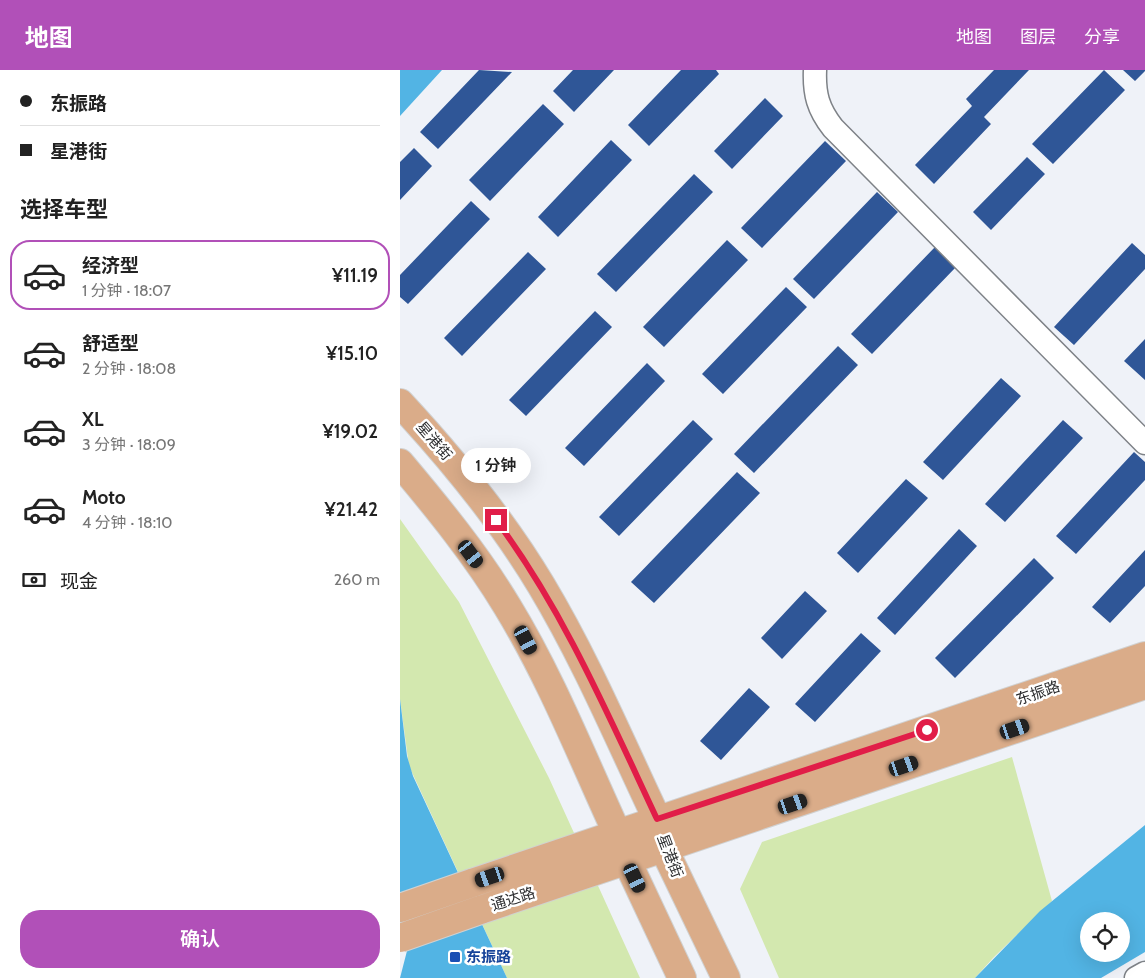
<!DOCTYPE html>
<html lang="zh">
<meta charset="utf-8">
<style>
:root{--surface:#fff;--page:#f6f6f6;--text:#222;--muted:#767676;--line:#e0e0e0;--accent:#b150b8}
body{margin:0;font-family:Cabin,"Noto Sans SC",sans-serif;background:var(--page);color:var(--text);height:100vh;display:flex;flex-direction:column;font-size:19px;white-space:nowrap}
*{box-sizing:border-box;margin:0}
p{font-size:16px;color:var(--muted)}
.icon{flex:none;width:28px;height:28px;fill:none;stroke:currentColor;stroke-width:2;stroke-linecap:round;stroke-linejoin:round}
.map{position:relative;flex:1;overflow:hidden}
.side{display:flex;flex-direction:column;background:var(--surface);width:400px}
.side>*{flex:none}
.top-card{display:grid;align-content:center;height:110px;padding:0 20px;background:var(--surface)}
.buttons{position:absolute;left:680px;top:842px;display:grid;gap:10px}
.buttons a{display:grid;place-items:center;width:50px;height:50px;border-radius:50%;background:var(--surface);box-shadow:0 5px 20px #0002;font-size:25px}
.end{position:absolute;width:22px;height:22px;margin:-11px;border:6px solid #e11d48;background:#fff;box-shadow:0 0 0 2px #fff}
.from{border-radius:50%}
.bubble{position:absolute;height:35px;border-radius:18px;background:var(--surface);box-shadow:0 5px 20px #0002;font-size:16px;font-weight:600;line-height:35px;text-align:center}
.car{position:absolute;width:15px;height:30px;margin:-15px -8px;border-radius:6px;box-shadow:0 0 4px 1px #0007;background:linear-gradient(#222 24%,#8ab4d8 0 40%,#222 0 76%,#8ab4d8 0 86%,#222 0)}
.top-card b{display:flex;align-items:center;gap:18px;height:48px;font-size:19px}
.top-card b+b{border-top:1px solid var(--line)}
.top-card i{width:12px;height:12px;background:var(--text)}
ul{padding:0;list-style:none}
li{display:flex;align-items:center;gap:15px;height:70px;margin:0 10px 8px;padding:0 10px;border:2px solid transparent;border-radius:20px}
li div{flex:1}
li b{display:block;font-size:19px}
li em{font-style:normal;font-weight:600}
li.current{border-color:var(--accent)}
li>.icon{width:45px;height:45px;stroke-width:1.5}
h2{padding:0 20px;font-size:22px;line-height:60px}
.pay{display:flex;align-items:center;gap:12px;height:55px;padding:0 20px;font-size:19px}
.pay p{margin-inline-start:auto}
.button{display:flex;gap:10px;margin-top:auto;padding:10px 20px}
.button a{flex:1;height:58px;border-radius:20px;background:var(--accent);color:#fff;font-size:20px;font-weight:600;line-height:58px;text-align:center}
header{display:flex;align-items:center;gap:30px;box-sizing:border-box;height:70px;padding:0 25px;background:var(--accent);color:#fff}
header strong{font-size:24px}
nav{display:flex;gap:28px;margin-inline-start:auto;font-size:18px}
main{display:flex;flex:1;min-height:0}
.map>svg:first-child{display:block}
.green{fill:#d3e8af}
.water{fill:#52b4e4;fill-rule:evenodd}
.building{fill:#2f5697}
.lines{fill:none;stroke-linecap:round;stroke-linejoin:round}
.minor-casing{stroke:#7e8287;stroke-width:25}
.major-casing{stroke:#d0d1d1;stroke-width:30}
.minor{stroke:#fff;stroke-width:22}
.major{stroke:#daac89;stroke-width:28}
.major-bridge-casing{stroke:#d0d1d1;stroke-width:30;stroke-linecap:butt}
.major-bridge{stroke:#daac89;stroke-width:28}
.route{stroke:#e11d48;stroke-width:6}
.transit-dot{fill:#1a4fb4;stroke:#fff;stroke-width:2}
.labels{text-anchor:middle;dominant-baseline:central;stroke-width:5;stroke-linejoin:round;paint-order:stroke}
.street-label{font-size:15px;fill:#2b2c2e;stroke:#fff}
.transit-label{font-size:15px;font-weight:bold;fill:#164399;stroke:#fff;text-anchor:start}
</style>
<header>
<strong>地图</strong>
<nav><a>地图</a><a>图层</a><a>分享</a></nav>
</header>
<main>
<section class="side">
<div class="top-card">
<b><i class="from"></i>东振路</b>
<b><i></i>星港街</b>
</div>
<h2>选择车型</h2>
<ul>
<li class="current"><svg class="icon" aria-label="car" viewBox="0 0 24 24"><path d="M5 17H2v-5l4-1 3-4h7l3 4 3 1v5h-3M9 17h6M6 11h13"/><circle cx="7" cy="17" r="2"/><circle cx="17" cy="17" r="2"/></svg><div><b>经济型</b><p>1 分钟 · 18:07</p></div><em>¥11.19</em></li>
<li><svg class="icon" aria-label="car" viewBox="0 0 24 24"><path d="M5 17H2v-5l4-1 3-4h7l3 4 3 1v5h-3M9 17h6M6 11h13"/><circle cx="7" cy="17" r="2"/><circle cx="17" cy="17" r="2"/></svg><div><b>舒适型</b><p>2 分钟 · 18:08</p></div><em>¥15.10</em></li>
<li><svg class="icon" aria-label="car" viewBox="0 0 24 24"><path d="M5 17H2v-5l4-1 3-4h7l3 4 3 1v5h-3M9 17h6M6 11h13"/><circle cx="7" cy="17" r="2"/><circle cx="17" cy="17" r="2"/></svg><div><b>XL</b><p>3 分钟 · 18:09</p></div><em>¥19.02</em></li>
<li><svg class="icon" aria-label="car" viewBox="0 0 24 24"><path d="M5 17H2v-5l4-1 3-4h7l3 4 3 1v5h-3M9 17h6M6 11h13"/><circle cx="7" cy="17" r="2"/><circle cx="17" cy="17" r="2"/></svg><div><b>Moto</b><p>4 分钟 · 18:10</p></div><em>¥21.42</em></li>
</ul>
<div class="pay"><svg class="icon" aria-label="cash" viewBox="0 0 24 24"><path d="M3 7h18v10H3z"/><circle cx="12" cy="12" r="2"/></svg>现金<p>260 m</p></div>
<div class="button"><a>确认</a></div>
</section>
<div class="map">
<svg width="745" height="908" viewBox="0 0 745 908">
<rect width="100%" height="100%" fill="#eff2f8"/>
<!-- green -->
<path class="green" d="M0,449L59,532L149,708L240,908H107L9,696L0,629Z
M612,687L652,831L593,888L575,908H379L340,819L362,772Z"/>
<!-- water -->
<path class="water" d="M0,0H42L0,46Z
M0,629L7,686L13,706L107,908H0L8,877L0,856Z
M745,755V882L701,908H575L640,841ZM689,851H721V884H689Z"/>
<!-- building -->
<path class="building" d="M79,0L112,2L38,79L20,62Z
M173,0H214L174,42L153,21Z
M281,0H316L319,4L249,76L228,55Z
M594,0H629L584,47L591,54L534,114L515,95L572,36L566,29Z
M704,0L725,20L653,94L632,74Z
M723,0H745V1L735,11Z
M365,28L383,46L332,99L314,81Z
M143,34L164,54L90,131L69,110Z
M211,70L232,90L158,167L138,147Z
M425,71L446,91L362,178L341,158Z
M14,78L32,96L0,130V92Z
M627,87L645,104L591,160L573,142Z
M294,104L313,122L216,222L197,204Z
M477,122L498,142L414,229L393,209Z
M71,131L90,149L8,234L0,227V205Z
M327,170L348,190L264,277L243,257Z
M732,173L745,185V199L674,275L654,257Z
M535,177L556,197L472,284L451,264Z
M128,182L146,199L62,286L44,268Z
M386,217L407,237L323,324L302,304Z
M195,241L212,257L126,346L109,330Z
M745,269V310L724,291Z
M438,276L458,295L354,403L334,384Z
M247,293L265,311L184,396L165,378Z
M601,308L621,326L543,410L523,392Z
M293,350L313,369L219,466L199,447Z
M663,350L683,368L605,452L585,434Z
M734,382L745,392V410L676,484L656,466Z
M337,402L360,423L254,533L231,512Z
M506,409L528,428L458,503L437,483Z
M559,459L577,476L495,565L477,548Z
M745,480V516L710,553L692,537Z
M634,488L654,508L555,608L535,588Z
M405,521L427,541L382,589L361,568Z
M461,563L481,581L415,652L395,634Z
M349,618L370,637L321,690L300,671Z"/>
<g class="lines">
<!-- minor casing -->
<g class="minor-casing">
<path id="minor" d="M415,0C414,24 418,39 433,58L745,373
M736,908L745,903"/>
</g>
<!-- major casing -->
<g class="major-casing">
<path id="major" d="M0,333C52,389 102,450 141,515C186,590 220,671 257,749L263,777L326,908
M0,393C38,438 77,486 107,536C151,608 182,687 217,763L227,791L282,908
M72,813L745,586
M80,840L745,615"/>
</g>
<!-- minor -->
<use href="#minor" class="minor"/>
<!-- major -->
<use href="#major" class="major"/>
<!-- major-bridge casing -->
<g class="major-bridge-casing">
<path id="major-bridge" d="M0,838L72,813
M0,868L80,840"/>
</g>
<!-- major-bridge -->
<use href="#major-bridge" class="major-bridge"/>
</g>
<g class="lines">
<!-- route -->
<path class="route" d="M96,450C164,541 209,647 257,749L527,660"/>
</g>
<!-- markers -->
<rect class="transit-dot" x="49" y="881" width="12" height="12" rx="2.5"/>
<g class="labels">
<!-- street labels -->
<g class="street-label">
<text transform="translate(34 371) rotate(49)">星港街</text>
<text transform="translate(638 623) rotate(-19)">东振路</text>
<text transform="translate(270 786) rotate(69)">星港街</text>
<text transform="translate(113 829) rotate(-18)">通达路</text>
</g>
<!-- transit labels -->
<g class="transit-label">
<text x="66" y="887">东振路</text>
</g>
</g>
</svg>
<div class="buttons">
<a><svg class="icon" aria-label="locate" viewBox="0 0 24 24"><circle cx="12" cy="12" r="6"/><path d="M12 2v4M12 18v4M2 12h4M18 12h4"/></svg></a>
</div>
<i class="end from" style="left:527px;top:660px"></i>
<i class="end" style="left:96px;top:450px"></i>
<div class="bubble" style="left:61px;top:378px;width:70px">1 分钟</div>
<i class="car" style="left:71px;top:484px;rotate:143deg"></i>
<i class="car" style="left:126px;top:570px;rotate:152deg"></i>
<i class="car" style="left:615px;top:659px;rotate:71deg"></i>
<i class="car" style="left:504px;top:696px;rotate:71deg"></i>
<i class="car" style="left:393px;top:734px;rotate:71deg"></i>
<i class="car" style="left:90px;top:807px;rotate:251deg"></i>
<i class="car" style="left:235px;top:808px;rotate:155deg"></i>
</div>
</main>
